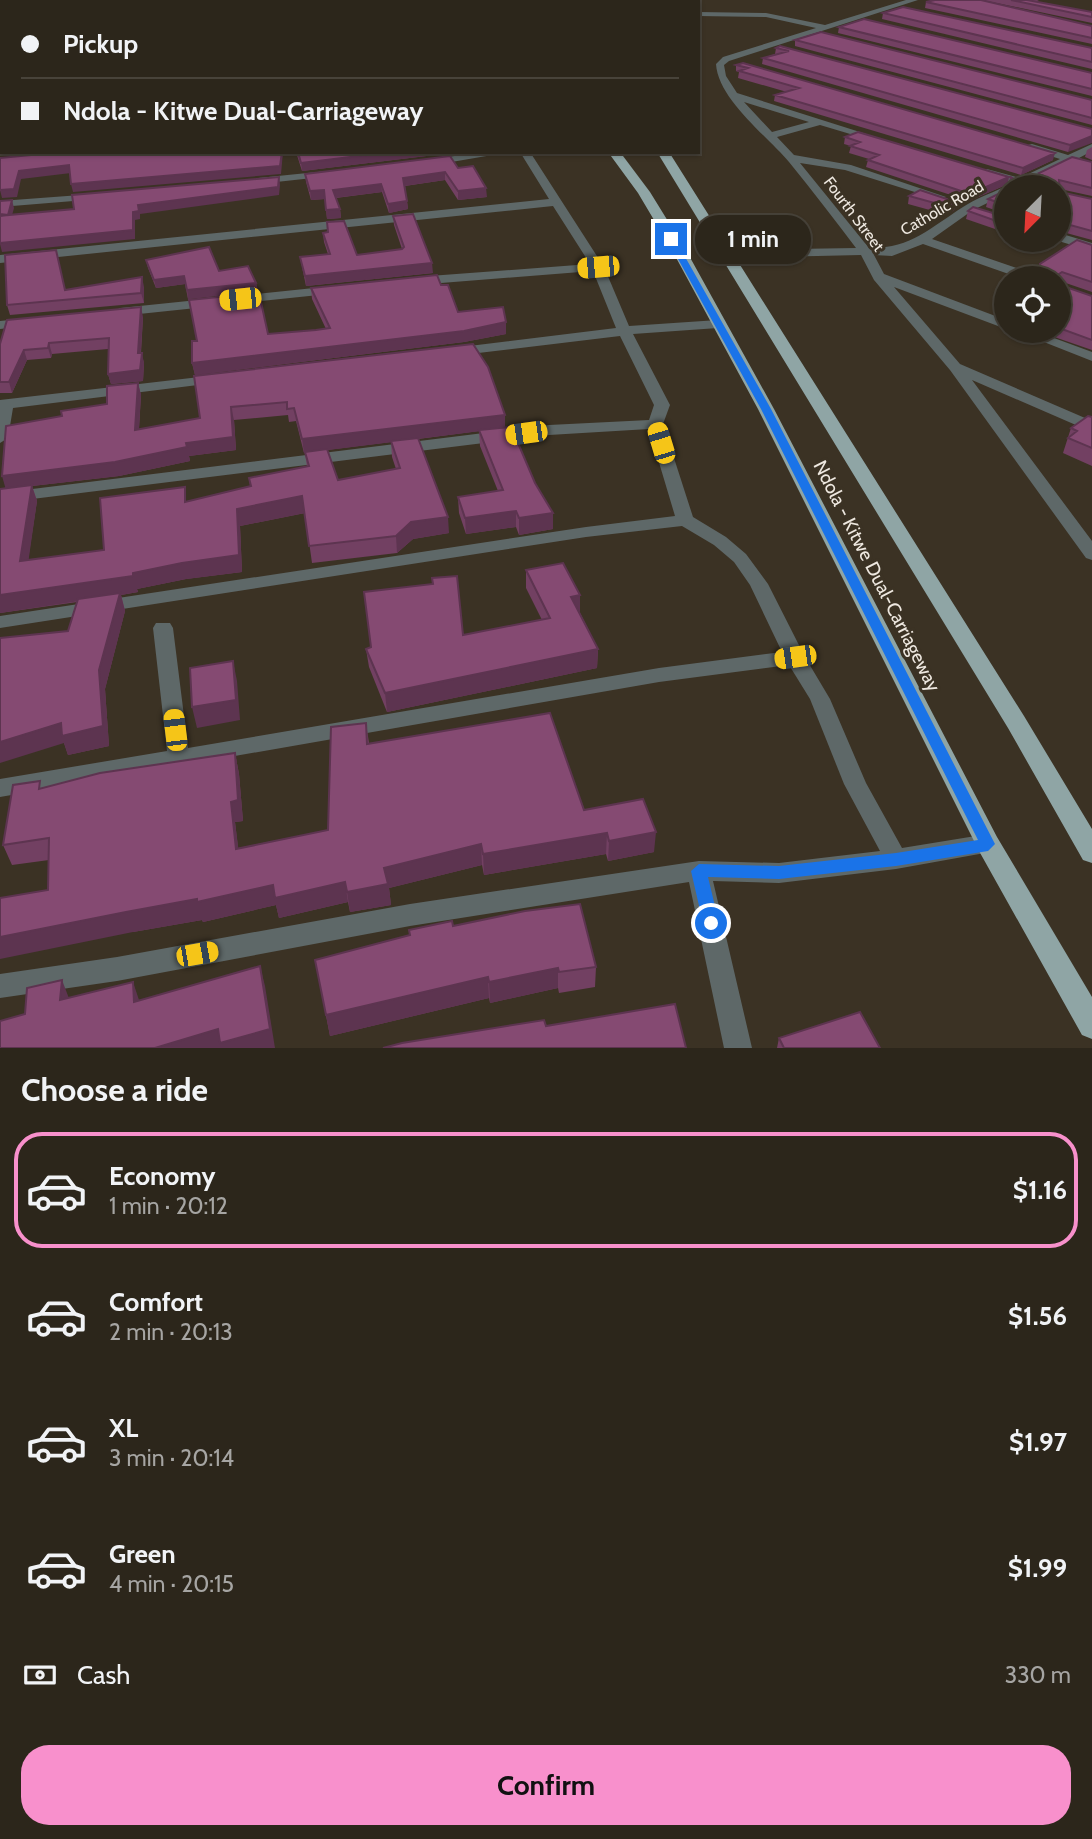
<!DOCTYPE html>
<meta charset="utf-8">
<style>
:root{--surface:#2c261b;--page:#383228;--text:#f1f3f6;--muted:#a6a5a3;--line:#48433a;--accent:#f890cc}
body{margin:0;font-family:Cabin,sans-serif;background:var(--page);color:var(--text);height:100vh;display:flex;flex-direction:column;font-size:26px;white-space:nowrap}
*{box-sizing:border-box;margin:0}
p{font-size:23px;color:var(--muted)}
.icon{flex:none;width:38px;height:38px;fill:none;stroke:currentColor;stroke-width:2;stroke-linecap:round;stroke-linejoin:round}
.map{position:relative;height:1048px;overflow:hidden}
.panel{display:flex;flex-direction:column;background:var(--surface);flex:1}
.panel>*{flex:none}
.hud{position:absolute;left:0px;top:0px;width:700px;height:154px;box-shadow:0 2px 5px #0004,0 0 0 2px var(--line);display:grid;align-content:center;height:154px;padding:0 21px;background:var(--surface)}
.needle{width:46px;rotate:204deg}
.tools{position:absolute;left:994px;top:175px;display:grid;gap:14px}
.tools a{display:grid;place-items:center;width:77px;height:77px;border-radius:50%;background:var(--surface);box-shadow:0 2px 5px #0004,0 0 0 2px var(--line);font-size:35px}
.end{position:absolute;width:32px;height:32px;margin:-16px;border:9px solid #1a73e8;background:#fff;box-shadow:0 0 0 4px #fff}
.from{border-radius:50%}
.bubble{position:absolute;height:49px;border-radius:24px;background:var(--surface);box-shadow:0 2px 5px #0004,0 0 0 2px var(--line);font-size:23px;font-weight:700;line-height:49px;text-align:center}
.car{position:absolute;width:21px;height:42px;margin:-21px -10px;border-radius:9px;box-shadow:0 0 5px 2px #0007;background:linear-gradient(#f5c518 24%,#345 0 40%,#f5c518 0 76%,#345 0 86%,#f5c518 0)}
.hud b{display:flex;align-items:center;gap:24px;height:66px;font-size:26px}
.hud b+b{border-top:2px solid var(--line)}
.hud i{width:18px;height:18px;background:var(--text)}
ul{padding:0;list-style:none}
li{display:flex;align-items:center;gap:21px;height:116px;margin:0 14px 10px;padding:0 7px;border:4px solid transparent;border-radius:28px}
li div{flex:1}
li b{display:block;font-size:26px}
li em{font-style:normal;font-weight:700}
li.selected{border-color:var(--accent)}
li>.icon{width:63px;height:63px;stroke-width:1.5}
h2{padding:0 21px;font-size:32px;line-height:84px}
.pay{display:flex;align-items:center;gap:18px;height:77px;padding:0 21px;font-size:26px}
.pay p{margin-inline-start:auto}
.action{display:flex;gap:14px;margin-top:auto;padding:14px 21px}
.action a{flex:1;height:80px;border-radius:28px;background:var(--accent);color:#111;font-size:28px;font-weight:700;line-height:80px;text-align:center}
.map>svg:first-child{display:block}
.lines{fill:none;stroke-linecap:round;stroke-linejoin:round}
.path{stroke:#7c7468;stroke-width:2;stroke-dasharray:2.5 2.5;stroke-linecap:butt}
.minor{fill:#5e6868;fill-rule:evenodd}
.trunk{fill:#8fa5a5;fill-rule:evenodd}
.wall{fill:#724062;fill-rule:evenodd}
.shaded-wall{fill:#5d3450}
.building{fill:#854a72;stroke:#5d3450;stroke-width:2}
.route{fill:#1a73e8}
.labels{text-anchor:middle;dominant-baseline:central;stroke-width:6;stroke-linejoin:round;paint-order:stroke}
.far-street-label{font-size:16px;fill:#eee8e0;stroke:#3b3224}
.street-label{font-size:19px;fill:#eee8e0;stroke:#3b3224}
</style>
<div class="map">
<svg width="1092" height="1048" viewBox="0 0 1092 1048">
<rect width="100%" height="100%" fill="#3b3224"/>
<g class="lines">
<!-- path -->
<path class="path" d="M645,2L650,0"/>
<!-- minor -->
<path class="minor" d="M383,0H430L380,2Z
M558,0H566L568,2H559Z
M906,0H918L729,61L724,65L726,76L737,93L882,139L877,142L820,125L777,137L794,155L851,165L946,197L940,200L845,170L800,163L869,248C910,249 930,228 963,207C975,199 989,194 1002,188L1008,187L1006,194L973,210L932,239L1037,275L1038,278H1020L923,244L892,256L874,255L884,274L1006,320V329L894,287L960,364L1092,421V432L972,380L1092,541V560L1086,558L950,370L874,280L861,255L725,258L719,254L725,250L856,248C834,219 812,190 789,162C767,136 718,99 716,64L723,57L816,28L766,17L698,16V12L766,13L825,25ZM744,102L809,122L772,132Z
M1032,144L1068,155L1092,144V151L1079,158L1092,162V168L1070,162L1031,181L1044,187H1017L1012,183L982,172L987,169L1020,178L1060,159L1028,149V145Z
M481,152H510L428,166L423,163L428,160Z
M520,152H530L604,267L629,326L718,320L725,324L718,328L633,334L670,405L663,424L693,517L726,537L746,554L768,584L805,657L830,699L866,783L902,848L988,834L996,837L1000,844L996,851L896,869L779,883L713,881L752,1048H724L689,882L410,926L117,981L0,998V974L117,957L410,904L699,861L779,863L880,851L844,784L810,699L789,665L659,682L0,797V779L167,751L153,628L156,623H170L173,628L188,748L659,668L782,652L750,585L734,562L714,545L682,526L586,537L0,628V616L586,527L675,516L649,429L549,435L0,503V493L549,425L649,420L654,405L620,336L453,356L446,352L453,348L616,328L593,271L416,285L410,281L416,277L590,264L553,206L0,263V255L549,199Z
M327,171L332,174L331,176L258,184L252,181L258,178Z
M94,194L98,195V199L0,207V201Z
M1059,233L1092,243V251L1055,240H1059Z
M333,286L340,290L338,293L120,316L113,312L120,308Z
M30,318L35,319V325L0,329V321Z
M1016,331H1035L1092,352V361Z
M217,375L224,379L222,382L13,408L8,438L0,443V400Z"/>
<!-- trunk -->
<path class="trunk" d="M459,0H468L469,2H460Z
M501,0H510L511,2H502Z
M608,152H620L650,192L687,252L774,409L997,837L1092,997V1039L1082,1035L979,851L758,409L673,252L638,193Z
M657,152H669L1024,716L1092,829V863L1083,860L1008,728Z"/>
</g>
<!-- wall -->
<path class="wall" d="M982,0H1039L1035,2L1092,12V23Z
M926,2L1092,26V44L925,8Z
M883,13L1092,48V69L882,19Z
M839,27L1092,73V96L838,33Z
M795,40L1092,100V125L795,46Z
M776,48L1092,129L1068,152L762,64L763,58L775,54Z
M736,65L1053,160L1021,175L774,101L775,95L787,92L738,78L739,72L736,71Z
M845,137L1008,184L969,201L866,167L868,160L869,159L849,153L851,146L844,144Z
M1092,147V160L1085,157L1087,150Z
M296,152H443V154L302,171Z
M1092,162V196L1060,189V192L1092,199V240L1059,231V187L1019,182H1039L1037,181L1039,173Z
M458,168L487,197L458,200L445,180L405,186L408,209L389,213L382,192L336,198L340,209L341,218L327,219L325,199L311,200L306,182L305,174Z
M1006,190V214L986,207L988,199Z
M909,196L956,202L954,210L950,213L941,210L937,212L908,204Z
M968,211L1006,217V226L998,230L966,219Z
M393,216L433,273L306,286L300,257L328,254L324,242L323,233L357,255L402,249L394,225Z
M1092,245V292L1060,281V285L1092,296V350L1037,331H1059V278L1038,271L1040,264Z
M146,260L219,271L256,283L258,291L188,299L185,284L156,288L148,268Z
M441,285L458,312L506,334L464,342L195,375L192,363L268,334L326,329L312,299L311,288Z
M144,287V303L10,315L7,305L65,290Z
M143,317L141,353L144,363L143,381L111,384L108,374V349L52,354L51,358L27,360L12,393H0V344Z
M194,376L505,427L515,444L535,483L553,513V529L519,535L516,527L466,534L459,513L458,497L498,491L480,446L479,431L418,439L449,533L413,539L397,553L312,563L305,513L240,526L242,572L186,579L137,589L138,592L121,595L125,611L105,689L109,746L68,755L64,743L68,631L77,602L0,613V489L5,488L62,416L107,404L138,383L141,395L139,429L200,418ZM288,415L289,422L296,421L304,453H305L307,467L249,478L250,486L188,501L104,550L28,560L37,501L32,486L119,476L190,461L189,456L236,450L234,420ZM391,442L392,457L396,469L338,480L327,450Z
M1092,417V466L1063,453L1071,428Z
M526,570L580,613L598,649L597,668L387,712L369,667L366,649L463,635L542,620L526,588Z
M366,723L369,743L584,810L654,852L608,861L606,854L484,875L482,865L389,888L391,905L350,912L348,902L279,918L276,905L203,922L202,920L133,932L48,890L49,860L12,865L3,845L43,788L235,753L239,774L243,821L235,822L238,848L328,830Z
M453,926L596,967L595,987L559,993L558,988L490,1003L489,998L330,1036L315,960Z
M779,1038L880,1048H777Z"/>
<!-- shaded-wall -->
<path class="shaded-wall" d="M1092,136V143L1068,152L1070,145Z
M0,146H2V152H22L2,154Z
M282,152H283L281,174L73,192L71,184Z
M392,152H443V154L302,171L301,163Z
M1055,153L1053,160L1021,175L1023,168Z
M69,165L71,173L21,179L17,197L2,198L0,190L19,171Z
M445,172V180L404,186L403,178Z
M279,177L280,185L279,195L140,214V219L135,220V239L2,252L0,244L138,205Z
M1009,177L1008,184L969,201L970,194Z
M381,184L382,192L334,198L333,190Z
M486,188L487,197L458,200V191Z
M324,190L325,199L311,200L310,191Z
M12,200L14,208L10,223L8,215Z
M407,201L408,209L389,213L388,204Z
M942,202L941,210L937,212L938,204Z
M956,202L954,210L950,213L952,205Z
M340,209L341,218L327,219L326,210Z
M1006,219V226L998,230L999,222Z
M432,263L433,273L306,286L305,276Z
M184,276L185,284L156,288L154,280Z
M142,277L144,287V303L141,293Z
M256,283L258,291L188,299L187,290Z
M141,307L143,317L140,364L138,353Z
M506,322V334L464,342L195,375L192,363Z
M49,343L52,354L51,358L48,348Z
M24,350L27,360L12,393L9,382Z
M142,353L144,363L143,381L111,384L108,374Z
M138,383L141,395L138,444L135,430Z
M231,407L234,420L236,450L189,456L190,461L119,476L32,486L37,501L26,578L20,561L6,490L2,476L186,443Z
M505,415V428L304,453L302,439Z
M302,496L305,513L240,526L242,572L186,579L137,589L138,592L121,595L125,611L105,689L109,746L68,755L64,743L0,763V742L99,670L119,595L0,613V595L133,573L237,509Z
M516,511V527L466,534L465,518Z
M553,513V529L519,535V518Z
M448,517L449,533L413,539L397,553L396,536L411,522Z
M580,595V613L571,597Z
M598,649L597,668L387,712L385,693Z
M233,661L237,681L240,720L197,728L192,707Z
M235,753L239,774L243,821L235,822L241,869L236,849L231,802Z
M656,832L654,852L608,861L609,841Z
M607,833L606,854L484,875L483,854Z
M481,844L482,865L389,888L391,905L350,912L347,892L384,868Z
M345,882L348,902L279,918L276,905L203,922L202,920L133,932L0,959V937L126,912L273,885Z
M260,966L265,986L275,1048H155Z
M558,968V988L490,1003L489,982Z
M488,977L489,998L330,1036L326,1015Z
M62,980L70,1001L60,1000Z
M133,982L140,1003L134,1002Z"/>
<!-- building -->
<path class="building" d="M0,0H357L359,2H2V9H0Z
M935,0H981L1092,26V38L926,2Z
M1011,0H1027L1092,12V17Z
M903,7L1092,48V62L883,13Z
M2,12V76H0V17Z
M864,19L1092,73V89L839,27Z
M821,32L1092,100V118L795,40Z
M780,46L1092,129V136L1070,145L763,58L789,51L776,48Z
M743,63L1055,153L1023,168L775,95L799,88L739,71L748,68L736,65Z
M0,86H2V106H0Z
M0,115H2V146H0Z
M858,132L1009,177L970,194L868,160L879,155L850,146L860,142L845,137Z
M62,152H282L280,166L71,184L69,165L19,171L14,189L0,190V158Z
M298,152H392L301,163Z
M450,156L458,168L473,166L486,188L458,191L445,172L403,178L407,201L388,204L381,184L333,190L340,209L326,210L324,190L310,191L305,174Z
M1072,157L1092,162V188L1059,180L1060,192L1092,199V231L1059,222V187H1009L1011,177L1019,182H1046L1049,179L1039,173Z
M279,177L278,187L138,205L139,211L133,212V230L0,243V216L8,215L0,214V201L12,200L8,215L74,209L72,195Z
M920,190L956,202L952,205L942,202L938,204L909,196Z
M1006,190V205L988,199Z
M973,207L1006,217V219L999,222L968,211Z
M413,214L432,263L305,276L300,257L330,254L323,233L328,232L327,222L344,221L357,255L402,249L404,247L393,216Z
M1077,240L1092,245V282L1062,272L1059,274L1060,285L1092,296V340L1059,328V278H1018L1028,272L1042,271L1040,264Z
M209,247L219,271L248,266L256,283L187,290L184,276L154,280L146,260Z
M56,250L65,290L142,277L141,293L7,305L5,255Z
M437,275L441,285H448L458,312L503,307L506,322L464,331L192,363V341H197L189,300L259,293L268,334L316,330L330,328L311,288Z
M141,307L138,353H142L140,370L108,374L109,338L49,343L48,348L24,350L9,382H0V344L7,320Z
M473,344L488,367L505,415L302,439L294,408L287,409V402L231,407L233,437L186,443L187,447L115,462L2,476L6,426L62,416L61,411L107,404V386L138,383L135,430L200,418L194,376Z
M1088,416L1092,417V448L1068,438L1077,431L1071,428Z
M510,427L515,444L518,443L535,483L553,513L519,518L516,511L465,518L458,497L503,490L479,430Z
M418,438L448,517L411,522L396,536L309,546L302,496L237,509L239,555L182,563L133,573V576L0,595V489L32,485L20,561L104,550L100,498L185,487V502L251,486L249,478L309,466L305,452L327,449L338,480L400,468L391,441Z
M563,563L580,595L571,597L598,649L385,693L366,649L371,647L364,592L433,584L432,578L457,576L463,635L550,618L526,570Z
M120,593L99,670L103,726L62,736L61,723L0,742V638L68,631L78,599Z
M233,661L236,700L192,707L190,668Z
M550,713L584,810L643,799L656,832L609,841L607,833L483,854L481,844L384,868L388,884L347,892L345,882L275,898L273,885L197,902V899L126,912L0,937V898L48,890L49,838L3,845L13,785L40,781L39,789L100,773L235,753L238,800L231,802L236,849L328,830L331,727L366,723L367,744Z
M580,904L596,967L559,972L558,968L489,982L488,977L326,1015L315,960L410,935L409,930L452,921L453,926L525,911Z
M260,966L270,1029L220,1043L218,1029L155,1048H0V1021L25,1014L27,988L62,980L60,1000L133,982L134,1002Z
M675,1004L686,1048H383L402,1043L544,1020L546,1026Z
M860,1012L880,1048H784L779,1038Z"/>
<!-- route -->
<path class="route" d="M671,236L675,239L771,409L995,844L988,851L896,866L779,879L708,877L719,923L717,928H705L703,923L691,871L699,864L779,866L896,853L978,840L761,409L667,239Z"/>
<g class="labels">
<!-- far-street labels -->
<g class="far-street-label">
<text transform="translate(942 208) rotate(-30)">Catholic Road</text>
<text transform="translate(854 214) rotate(53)">Fourth Street</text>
</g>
<!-- street labels -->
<g class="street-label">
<text transform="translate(877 576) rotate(63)">Ndola - Kitwe Dual-Carriageway</text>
</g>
</g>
</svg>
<div class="tools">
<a><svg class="needle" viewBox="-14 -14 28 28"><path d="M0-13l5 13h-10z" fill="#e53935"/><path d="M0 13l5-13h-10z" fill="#a6a5a3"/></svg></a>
<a><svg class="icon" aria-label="locate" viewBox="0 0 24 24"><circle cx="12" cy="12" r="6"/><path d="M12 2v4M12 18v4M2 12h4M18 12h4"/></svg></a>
</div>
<i class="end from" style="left:711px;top:923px"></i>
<i class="end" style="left:671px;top:239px"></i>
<div class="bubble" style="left:695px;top:215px;width:116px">1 min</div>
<i class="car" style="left:598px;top:267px;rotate:265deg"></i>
<i class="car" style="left:240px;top:299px;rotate:264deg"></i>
<i class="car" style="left:526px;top:433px;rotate:262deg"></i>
<i class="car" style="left:661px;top:443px;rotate:343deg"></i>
<i class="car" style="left:795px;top:657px;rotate:262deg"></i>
<i class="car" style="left:175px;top:730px;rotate:353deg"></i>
<i class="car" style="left:197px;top:954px;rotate:80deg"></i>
<div class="hud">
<b><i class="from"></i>Pickup</b>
<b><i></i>Ndola - Kitwe Dual-Carriageway</b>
</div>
</div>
<section class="panel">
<h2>Choose a ride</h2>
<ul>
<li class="selected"><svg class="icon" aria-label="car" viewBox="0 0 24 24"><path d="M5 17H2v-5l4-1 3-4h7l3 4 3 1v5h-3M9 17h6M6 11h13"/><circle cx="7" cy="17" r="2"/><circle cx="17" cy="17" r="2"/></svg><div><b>Economy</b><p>1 min · 20:12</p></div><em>$1.16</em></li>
<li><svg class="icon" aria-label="car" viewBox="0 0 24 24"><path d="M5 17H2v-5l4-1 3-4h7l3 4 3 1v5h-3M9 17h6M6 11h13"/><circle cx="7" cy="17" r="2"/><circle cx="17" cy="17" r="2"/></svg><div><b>Comfort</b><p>2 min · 20:13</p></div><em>$1.56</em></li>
<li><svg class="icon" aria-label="car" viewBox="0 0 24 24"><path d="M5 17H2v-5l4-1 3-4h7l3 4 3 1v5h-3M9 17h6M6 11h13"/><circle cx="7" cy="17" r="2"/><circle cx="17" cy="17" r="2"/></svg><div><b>XL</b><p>3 min · 20:14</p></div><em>$1.97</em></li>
<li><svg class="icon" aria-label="car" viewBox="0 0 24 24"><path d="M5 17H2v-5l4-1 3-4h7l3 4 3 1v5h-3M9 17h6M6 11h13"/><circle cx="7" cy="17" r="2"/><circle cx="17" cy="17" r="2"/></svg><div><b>Green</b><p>4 min · 20:15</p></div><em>$1.99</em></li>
</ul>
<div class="pay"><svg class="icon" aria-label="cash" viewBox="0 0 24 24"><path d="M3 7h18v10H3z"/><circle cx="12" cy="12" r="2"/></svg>Cash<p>330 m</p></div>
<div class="action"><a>Confirm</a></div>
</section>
